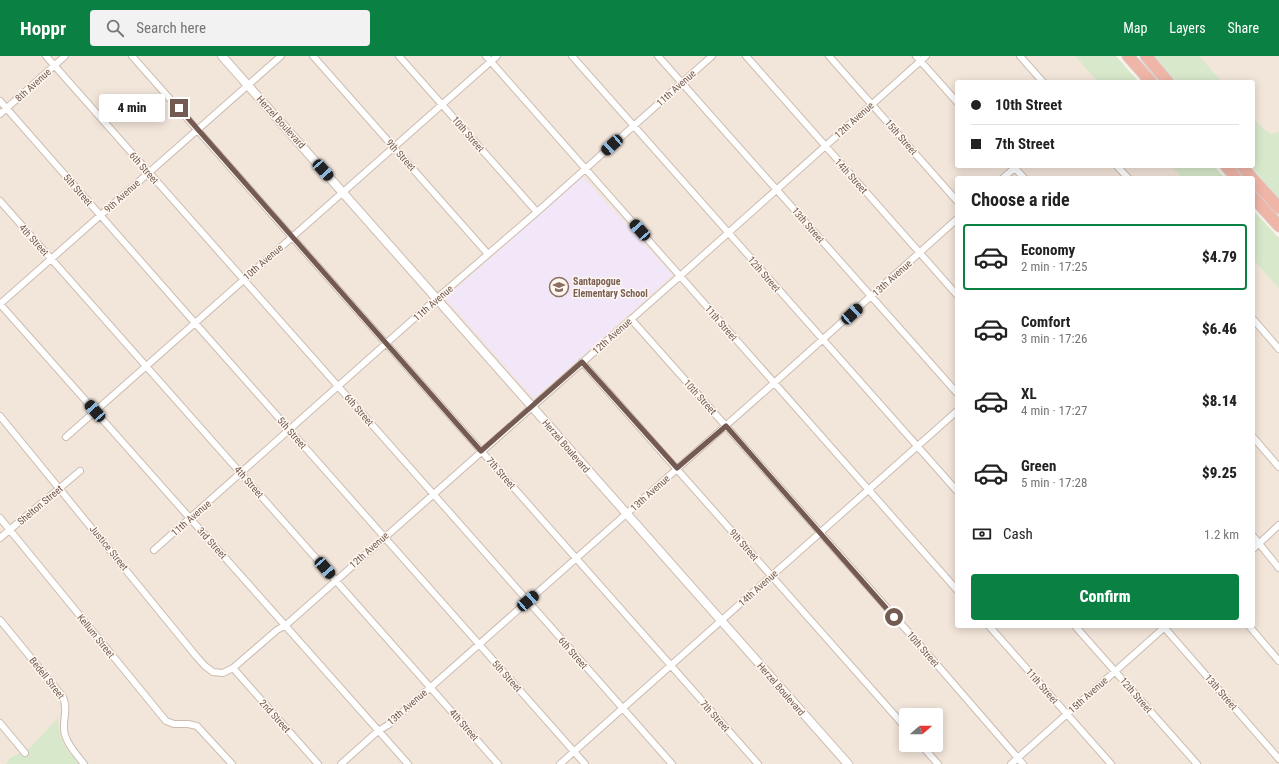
<!DOCTYPE html>
<meta charset="utf-8">
<style>
:root{--surface:#fff;--page:#f2f2f2;--text:#222;--muted:#767676;--line:#e0e0e0;--accent:#0b8043}
body{margin:0;font-family:"Roboto Condensed",sans-serif;background:var(--page);color:var(--text);height:100vh;display:flex;flex-direction:column;font-size:15px;white-space:nowrap}
*{box-sizing:border-box;margin:0}
p{font-size:13px;color:var(--muted)}
.icon{flex:none;width:22px;height:22px;fill:none;stroke:currentColor;stroke-width:2;stroke-linecap:round;stroke-linejoin:round}
.map{position:relative;flex:1;overflow:hidden}
.side{position:absolute;left:955px;top:120px;width:300px;height:452px;display:flex;flex-direction:column;background:var(--surface);border-radius:4px;box-shadow:0 2px 10px #0003}
.side>*{flex:none}
.guide{position:absolute;left:955px;top:24px;width:300px;height:88px;border-radius:4px;box-shadow:0 2px 10px #0003;display:grid;align-content:center;height:88px;padding:0 16px;background:var(--surface)}
.needle{width:26px;rotate:70deg}
.fabs{position:absolute;left:899px;top:652px;display:grid;gap:8px}
.fabs a{display:grid;place-items:center;width:44px;height:44px;border-radius:4px;background:var(--surface);box-shadow:0 2px 10px #0003;font-size:20px}
.end{position:absolute;width:18px;height:18px;margin:-9px;border:5px solid #745a50;background:#fff;box-shadow:0 0 0 2px #fff}
.from{border-radius:50%}
.bubble{position:absolute;height:28px;border-radius:4px;background:var(--surface);box-shadow:0 2px 10px #0003;font-size:13px;font-weight:800;line-height:28px;text-align:center}
.car{position:absolute;width:12px;height:24px;margin:-12px -6px;border-radius:5px;box-shadow:0 0 3px 1px #0007;background:linear-gradient(#222 24%,#8ab4d8 0 40%,#222 0 76%,#8ab4d8 0 86%,#222 0)}
.guide b{display:flex;align-items:center;gap:14px;height:38px;font-size:15px}
.guide b+b{border-top:1px solid var(--line)}
.guide i{width:10px;height:10px;background:var(--text)}
ul{padding:0;list-style:none}
li{display:flex;align-items:center;gap:12px;height:66px;margin:0 8px 6px;padding:0 8px;border:2px solid transparent;border-radius:4px}
li div{flex:1}
li b{display:block;font-size:15px}
li em{font-style:normal;font-weight:800}
li.active{border-color:var(--accent)}
li>.icon{width:36px;height:36px;stroke-width:1.5}
h2{padding:0 16px;font-size:18px;line-height:48px}
.pay{display:flex;align-items:center;gap:10px;height:44px;padding:0 16px;font-size:15px}
.pay p{margin-inline-start:auto}
.button{display:flex;gap:8px;margin-top:auto;padding:8px 16px}
.button a{flex:1;height:46px;border-radius:4px;background:var(--accent);color:#fff;font-size:16px;font-weight:800;line-height:46px;text-align:center}
header{display:flex;align-items:center;gap:24px;box-sizing:border-box;height:56px;padding:0 20px;background:var(--accent);color:#fff}
header strong{font-size:19px}
nav{display:flex;gap:22px;margin-inline-start:auto;font-size:14px}
.search{width:280px;height:36px;background:var(--page);display:flex;align-items:center;gap:10px;box-sizing:border-box;padding:0 14px;border-radius:4px;color:var(--muted);font-size:15px}
.map>svg:first-child{display:block}
.residential{fill:#f2e5da;fill-rule:evenodd}
.education{fill:#f1e7f8}
.green{fill:#d8e8ca}
.lines{fill:none;stroke-linecap:round;stroke-linejoin:round}
.minor-casing{stroke:#ccbcb1;stroke-width:8}
.tertiary-casing{stroke:#ccbcb1;stroke-width:10}
.motorway-casing{stroke:#d8d1ce;stroke-width:13}
.minor{stroke:#fff;stroke-width:6}
.tertiary{stroke:#fff;stroke-width:8}
.motorway{stroke:#efb6a8;stroke-width:11}
.route{stroke:#745a50;stroke-width:5}
.labels{text-anchor:middle;dominant-baseline:central;stroke-width:3;stroke-linejoin:round;paint-order:stroke}
.street-label{font-size:10px;fill:#745a50;stroke:#fef8f1}
.education-label{font-size:10px;font-weight:bold;fill:#785e54;stroke:#fef8f1;text-anchor:start}
</style>
<header>
<strong>Hoppr</strong>
<div class="search"><svg class="icon" aria-label="search" viewBox="0 0 24 24"><circle cx="10" cy="10" r="6"/><path d="M15 15l6 6"/></svg>Search here</div>
<nav><a>Map</a><a>Layers</a><a>Share</a></nav>
</header>
<div class="map">
<svg width="1279" height="708" viewBox="0 0 1279 708">
<rect width="100%" height="100%" fill="#fbf4eb"/>
<!-- residential -->
<path class="residential" d="M0,0H1080L1103,26H957V110H1175L1185,122H957V570H1253V201L1279,231V708H0ZM906,659H936V689H906Z
M1190,0H1279V101L1253,71V26H1213Z"/>
<!-- education -->
<path class="education" d="M583,121L673,219L534,343L445,242Z"/>
<!-- green -->
<path class="green" d="M1075,0H1116L1139,26H1098Z
M1154,0H1199L1222,26H1177Z
M1253,62L1260,70L1271,78L1279,76V143L1251,110H1253Z
M1172,110H1214L1225,122H1182Z
M1253,154L1279,182V232L1253,203Z
M58,662C58,684 66,692 78,708H6L10,702L30,692Z"/>
<g class="lines">
<!-- minor casing -->
<g class="minor-casing">
<path id="minor" d="M46,0L672,708
M132,0L758,708
M313,0L488,198
M399,0L537,156
M486,0L957,534
M572,0L957,435
M658,0L957,337
M746,0L957,239
M829,0L957,145
M916,0L957,46
M1020,0L1043,26
M0,45L195,267L585,708
M0,58L65,0
M1013,110L1024,122
M1117,110L1128,122
M1003,122L1017,110
M0,145L498,708
M0,248L408,708
M0,248L281,0
M631,263L926,596L1023,708
M1253,263L1279,293
M582,306L906,672
M0,360L196,600L205,610L213,616L223,617L233,612L277,574L286,569L680,220L926,0
M66,381L497,0
M1253,381L1279,411
M0,462L166,665L174,668H188L197,670L232,708
M1253,480L1279,512
M0,482L80,415
M1253,493L1279,469
M154,494L436,243L537,156L712,0
M0,564L63,641C69,655 61,666 65,679C68,690 77,699 84,708
M989,570L1111,708
M1075,570L1197,708
M1163,570L1279,703
M1249,570L1279,605
M233,612L318,708
M0,667L25,697
M921,689L938,708
M341,708L378,675L388,669L774,327L957,163
M560,708L957,355
M1011,708L1166,570"/>
</g>
<!-- tertiary casing -->
<g class="tertiary-casing">
<path id="tertiary" d="M222,0L848,708"/>
</g>
<!-- motorway casing -->
<g class="motorway-casing">
<path id="motorway" d="M1128,0L1151,26
M1146,0L1168,26
M1226,110L1236,122
M1242,110L1252,122
M1253,123L1279,152
M1253,141L1279,170"/>
</g>
<!-- minor -->
<use href="#minor" class="minor"/>
<!-- tertiary -->
<use href="#tertiary" class="tertiary"/>
<!-- motorway -->
<use href="#motorway" class="motorway"/>
</g>
<g class="lines">
<!-- route -->
<path class="route" d="M179,52L481,395L582,306L677,412L726,370L894,561"/>
</g>
<!-- icons -->
<defs>
<g id="school-ring" transform="scale(1)"><circle r="9.5" fill="#fef8f1" stroke="#8d6e63" stroke-width="1.5"/><path d="M0-5L7-2L0 1L-7-2ZM-4 1L0 2.5L4 1V4Q0 6-4 4Z" fill="#8d6e63"/></g>
</defs>
<g fill-rule="evenodd">
<use href="#school-ring" x="559" y="231"/>
</g>
<g class="labels">
<!-- street labels -->
<g class="street-label">
<text transform="translate(33 29) rotate(-42)">8th Avenue</text>
<text transform="translate(676 32) rotate(-42)">11th Avenue</text>
<text transform="translate(854 64) rotate(-42)">12th Avenue</text>
<text transform="translate(281 66) rotate(48)">Herzel Boulevard</text>
<text transform="translate(468 78) rotate(49)">10th Street</text>
<text transform="translate(901 81) rotate(49)">15th Street</text>
<text transform="translate(401 99) rotate(48)">9th Street</text>
<text transform="translate(144 112) rotate(49)">6th Street</text>
<text transform="translate(851 120) rotate(48)">14th Street</text>
<text transform="translate(78 134) rotate(49)">5th Street</text>
<text transform="translate(122 140) rotate(-42)">9th Avenue</text>
<text transform="translate(808 169) rotate(49)">13th Street</text>
<text transform="translate(34 184) rotate(48)">4th Street</text>
<text transform="translate(263 206) rotate(-41)">10th Avenue</text>
<text transform="translate(764 218) rotate(49)">12th Street</text>
<text transform="translate(892 222) rotate(-42)">13th Avenue</text>
<text transform="translate(433 247) rotate(-41)">11th Avenue</text>
<text transform="translate(721 267) rotate(49)">11th Street</text>
<text transform="translate(612 280) rotate(-42)">12th Avenue</text>
<text transform="translate(700 341) rotate(48)">10th Street</text>
<text transform="translate(359 354) rotate(49)">6th Street</text>
<text transform="translate(292 377) rotate(49)">5th Street</text>
<text transform="translate(566 390) rotate(49)">Herzel Boulevard</text>
<text transform="translate(501 417) rotate(49)">7th Street</text>
<text transform="translate(249 426) rotate(49)">4th Street</text>
<text transform="translate(650 437) rotate(-42)">13th Avenue</text>
<text transform="translate(40 449) rotate(-40)">Shelton Street</text>
<text transform="translate(191 462) rotate(-41)">11th Avenue</text>
<text transform="translate(212 487) rotate(48)">3rd Street</text>
<text transform="translate(744 489) rotate(49)">9th Street</text>
<text transform="translate(109 492) rotate(51)">Justice Street</text>
<text transform="translate(369 494) rotate(-42)">12th Avenue</text>
<text transform="translate(758 532) rotate(-42)">14th Avenue</text>
<text transform="translate(96 580) rotate(51)">Kellum Street</text>
<text transform="translate(923 593) rotate(49)">10th Street</text>
<text transform="translate(573 597) rotate(49)">6th Street</text>
<text transform="translate(507 620) rotate(48)">5th Street</text>
<text transform="translate(47 622) rotate(52)">Bedell Street</text>
<text transform="translate(1042 630) rotate(49)">11th Street</text>
<text transform="translate(781 633) rotate(49)">Herzel Boulevard</text>
<text transform="translate(1221 636) rotate(49)">13th Street</text>
<text transform="translate(1088 639) rotate(-42)">15th Avenue</text>
<text transform="translate(1136 639) rotate(49)">12th Street</text>
<text transform="translate(407 651) rotate(-41)">13th Avenue</text>
<text transform="translate(275 660) rotate(48)">2nd Street</text>
<text transform="translate(715 660) rotate(48)">7th Street</text>
<text transform="translate(464 669) rotate(49)">4th Street</text>
</g>
<!-- education labels -->
<g class="education-label">
<text x="573" y="225">Santapogue<tspan x="573" dy="12">Elementary School</tspan></text>
</g>
</g>
</svg>
<div class="fabs">
<a><svg class="needle" viewBox="-14 -14 28 28"><path d="M0-13l5 13h-10z" fill="#e53935"/><path d="M0 13l5-13h-10z" fill="#767676"/></svg></a>
</div>
<i class="end from" style="left:894px;top:561px"></i>
<i class="end" style="left:179px;top:52px"></i>
<div class="bubble" style="left:99px;top:38px;width:66px">4 min</div>
<i class="car" style="left:612px;top:89px;rotate:228deg"></i>
<i class="car" style="left:323px;top:114px;rotate:138deg"></i>
<i class="car" style="left:640px;top:174px;rotate:318deg"></i>
<i class="car" style="left:852px;top:258px;rotate:48deg"></i>
<i class="car" style="left:95px;top:355px;rotate:319deg"></i>
<i class="car" style="left:325px;top:512px;rotate:139deg"></i>
<i class="car" style="left:528px;top:545px;rotate:49deg"></i>
<div class="guide">
<b><i class="from"></i>10th Street</b>
<b><i></i>7th Street</b>
</div>
<section class="side">
<h2>Choose a ride</h2>
<ul>
<li class="active"><svg class="icon" aria-label="car" viewBox="0 0 24 24"><path d="M5 17H2v-5l4-1 3-4h7l3 4 3 1v5h-3M9 17h6M6 11h13"/><circle cx="7" cy="17" r="2"/><circle cx="17" cy="17" r="2"/></svg><div><b>Economy</b><p>2 min · 17:25</p></div><em>$4.79</em></li>
<li><svg class="icon" aria-label="car" viewBox="0 0 24 24"><path d="M5 17H2v-5l4-1 3-4h7l3 4 3 1v5h-3M9 17h6M6 11h13"/><circle cx="7" cy="17" r="2"/><circle cx="17" cy="17" r="2"/></svg><div><b>Comfort</b><p>3 min · 17:26</p></div><em>$6.46</em></li>
<li><svg class="icon" aria-label="car" viewBox="0 0 24 24"><path d="M5 17H2v-5l4-1 3-4h7l3 4 3 1v5h-3M9 17h6M6 11h13"/><circle cx="7" cy="17" r="2"/><circle cx="17" cy="17" r="2"/></svg><div><b>XL</b><p>4 min · 17:27</p></div><em>$8.14</em></li>
<li><svg class="icon" aria-label="car" viewBox="0 0 24 24"><path d="M5 17H2v-5l4-1 3-4h7l3 4 3 1v5h-3M9 17h6M6 11h13"/><circle cx="7" cy="17" r="2"/><circle cx="17" cy="17" r="2"/></svg><div><b>Green</b><p>5 min · 17:28</p></div><em>$9.25</em></li>
</ul>
<div class="pay"><svg class="icon" aria-label="cash" viewBox="0 0 24 24"><path d="M3 7h18v10H3z"/><circle cx="12" cy="12" r="2"/></svg>Cash<p>1.2 km</p></div>
<div class="button"><a>Confirm</a></div>
</section>
</div>
